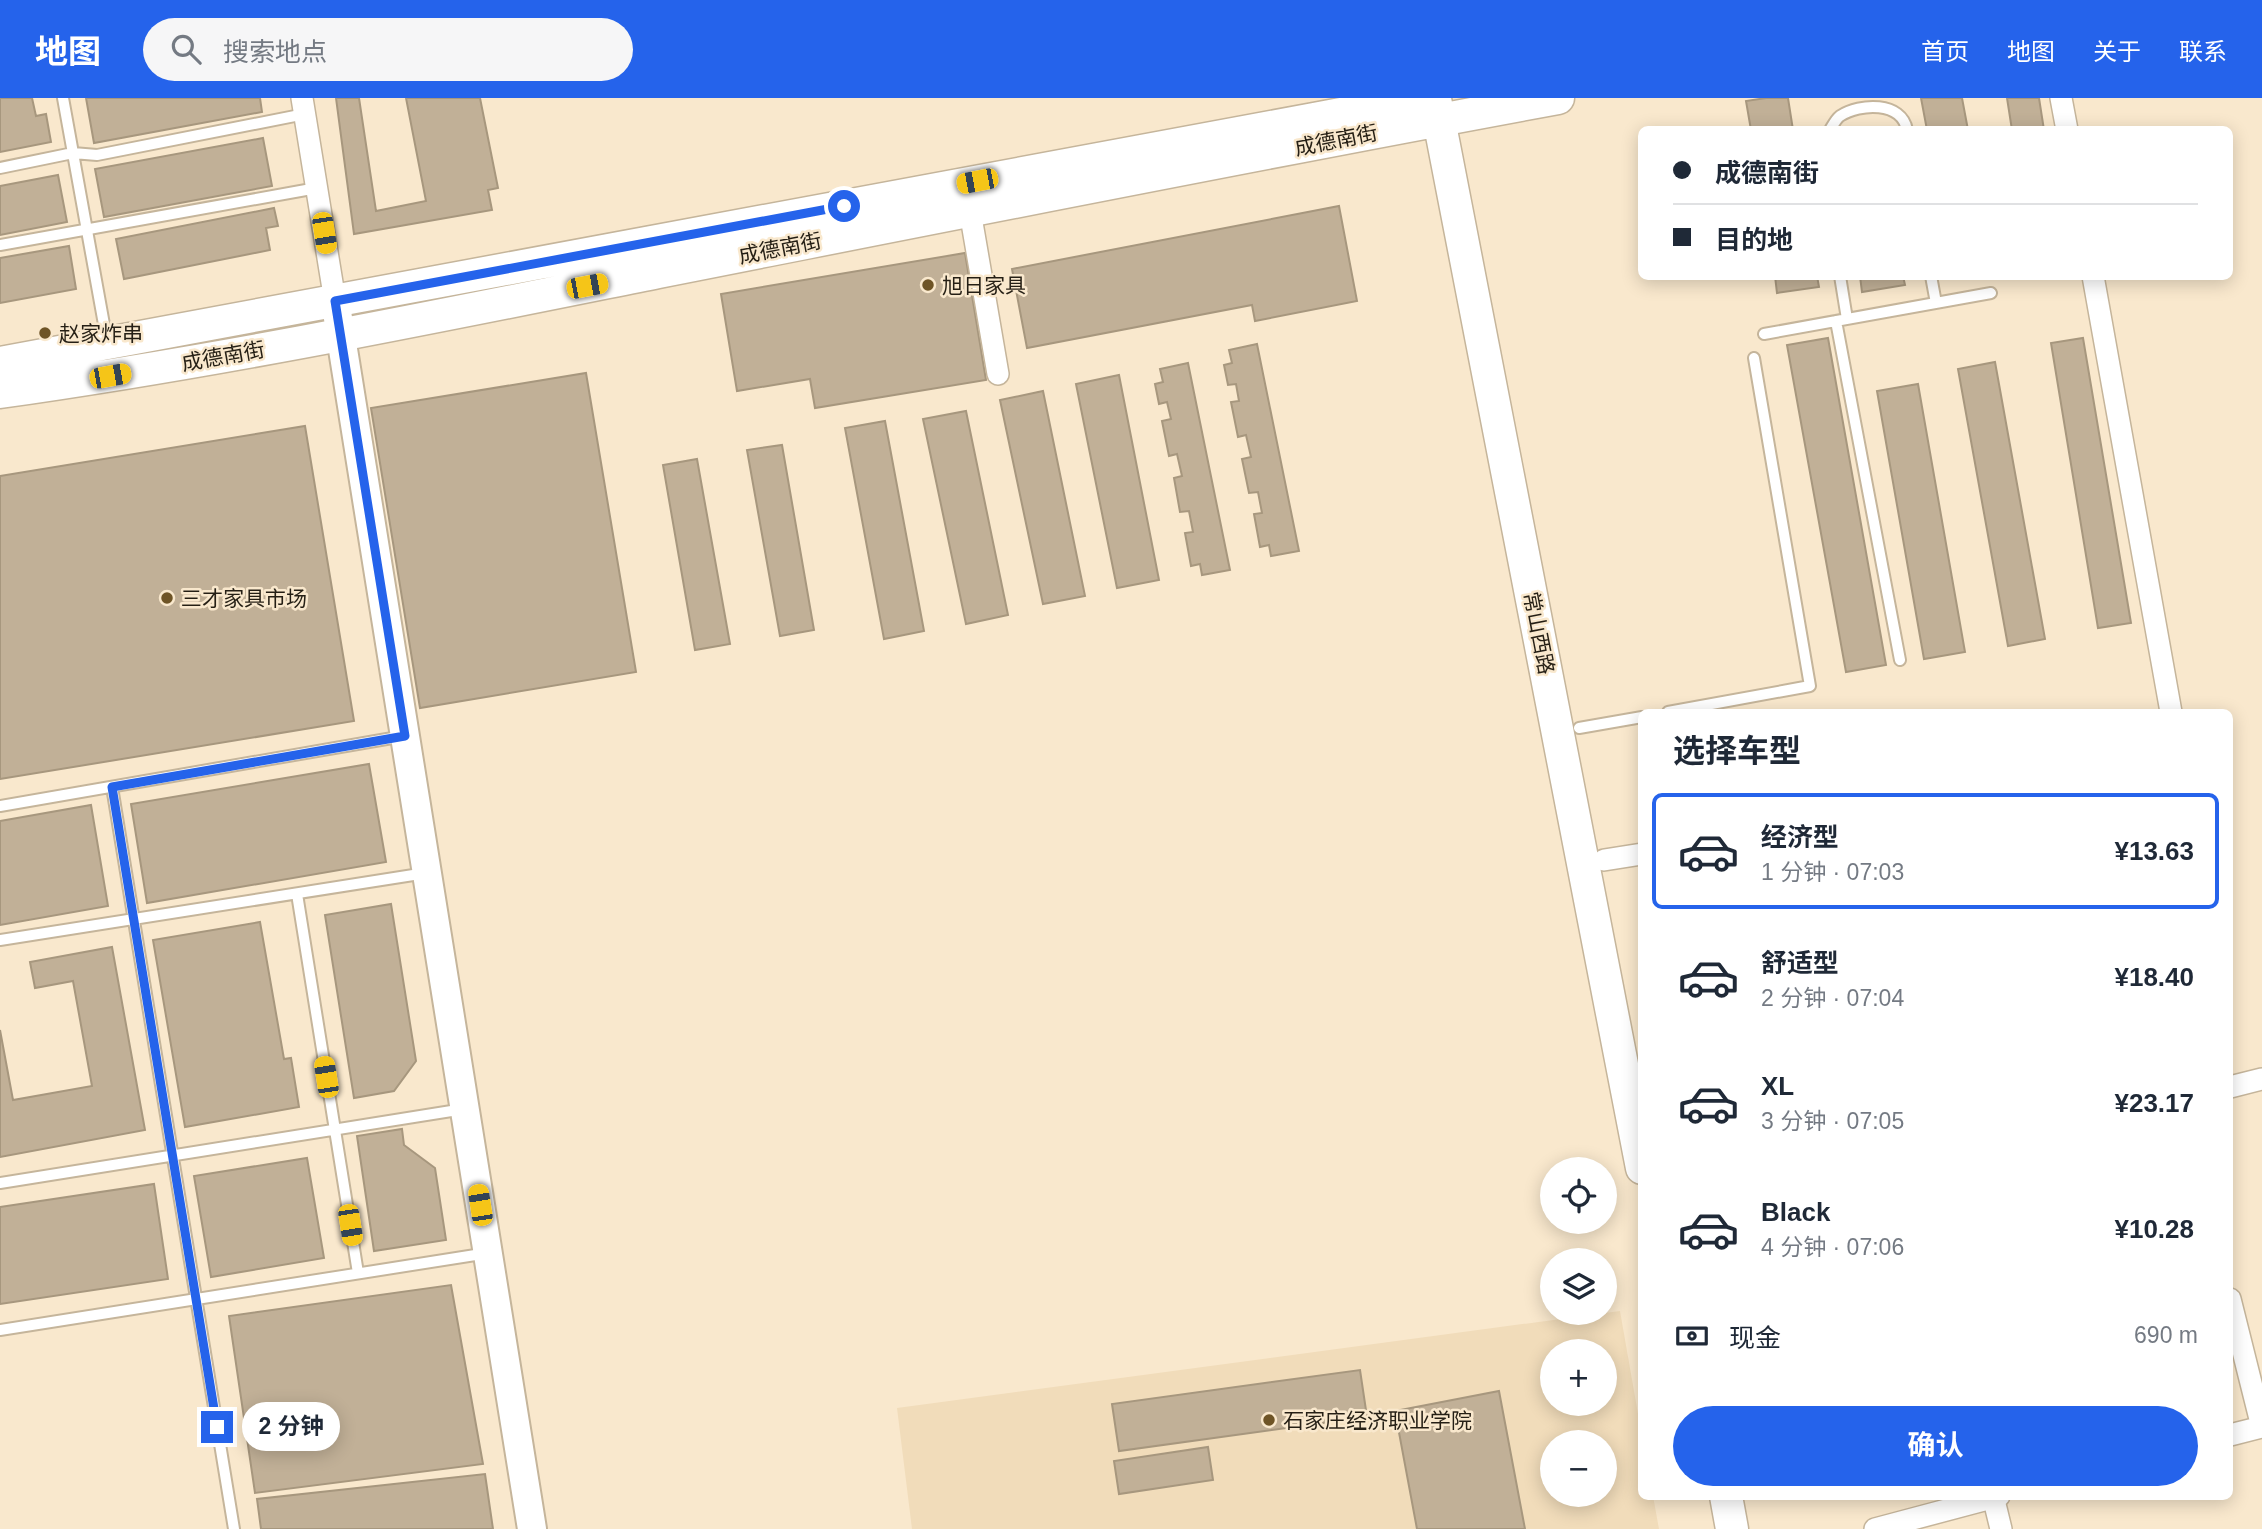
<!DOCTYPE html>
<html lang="zh">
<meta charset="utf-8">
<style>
:root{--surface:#fff;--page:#f6f6f7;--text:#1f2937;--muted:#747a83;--line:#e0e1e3;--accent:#2563eb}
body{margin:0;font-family:Helvetica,"Noto Sans SC",sans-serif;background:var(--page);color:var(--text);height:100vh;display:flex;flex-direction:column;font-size:26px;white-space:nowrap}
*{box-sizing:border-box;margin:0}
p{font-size:23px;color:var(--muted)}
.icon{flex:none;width:38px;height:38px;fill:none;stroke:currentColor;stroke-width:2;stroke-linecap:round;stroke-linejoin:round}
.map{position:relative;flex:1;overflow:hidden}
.side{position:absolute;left:1638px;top:611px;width:595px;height:791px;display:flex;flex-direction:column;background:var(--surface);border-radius:10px;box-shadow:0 4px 18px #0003}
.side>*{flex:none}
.hud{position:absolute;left:1638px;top:28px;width:595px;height:154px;border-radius:10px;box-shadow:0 4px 18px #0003;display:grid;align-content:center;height:154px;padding:0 35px;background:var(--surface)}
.fabs{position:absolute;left:1540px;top:1059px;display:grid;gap:14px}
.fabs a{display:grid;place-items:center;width:77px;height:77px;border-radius:50%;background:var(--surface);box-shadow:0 4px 18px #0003;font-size:35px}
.end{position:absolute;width:32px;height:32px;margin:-16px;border:9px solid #2563eb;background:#fff;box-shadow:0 0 0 4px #fff}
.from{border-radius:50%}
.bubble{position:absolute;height:49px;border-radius:24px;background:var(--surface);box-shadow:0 4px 18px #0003;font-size:23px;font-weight:700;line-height:49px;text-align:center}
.car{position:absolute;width:21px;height:42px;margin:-21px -10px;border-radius:9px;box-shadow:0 0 5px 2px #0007;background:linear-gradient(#f5c518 24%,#345 0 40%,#f5c518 0 76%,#345 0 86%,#f5c518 0)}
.hud b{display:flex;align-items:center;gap:24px;height:66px;font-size:26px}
.hud b+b{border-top:2px solid var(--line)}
.hud i{width:18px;height:18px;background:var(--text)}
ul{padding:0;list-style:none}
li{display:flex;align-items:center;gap:21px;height:116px;margin:0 14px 10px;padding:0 21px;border:4px solid transparent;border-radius:10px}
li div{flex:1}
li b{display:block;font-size:26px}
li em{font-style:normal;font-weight:700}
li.active{border-color:var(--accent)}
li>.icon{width:63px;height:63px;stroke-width:1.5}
h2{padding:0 35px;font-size:32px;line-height:84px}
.pay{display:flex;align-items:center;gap:18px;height:77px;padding:0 35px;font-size:26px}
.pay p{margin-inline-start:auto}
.action{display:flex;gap:14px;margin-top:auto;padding:14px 35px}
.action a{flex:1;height:80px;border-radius:42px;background:var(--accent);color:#fff;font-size:28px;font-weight:700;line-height:80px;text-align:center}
header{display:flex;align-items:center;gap:42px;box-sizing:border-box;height:98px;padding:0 35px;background:var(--accent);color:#fff}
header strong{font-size:33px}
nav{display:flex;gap:38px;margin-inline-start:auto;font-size:24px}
.search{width:490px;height:63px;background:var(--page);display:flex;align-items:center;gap:18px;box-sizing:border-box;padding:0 24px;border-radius:38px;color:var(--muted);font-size:26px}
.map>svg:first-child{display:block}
.built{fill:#f1dcba;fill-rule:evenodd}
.building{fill:#c1b097;stroke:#a7977e;stroke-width:2}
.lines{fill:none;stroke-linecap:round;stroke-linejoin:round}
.service-casing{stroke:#c5b59b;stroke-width:14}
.minor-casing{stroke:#c5b59b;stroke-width:24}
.tertiary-casing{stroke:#c5b59b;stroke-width:32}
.secondary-casing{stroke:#c5b59b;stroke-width:35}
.service{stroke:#fff;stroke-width:10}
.minor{stroke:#fff;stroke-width:21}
.tertiary{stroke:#fff;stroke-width:28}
.secondary{stroke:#fff;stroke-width:32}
.route{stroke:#2563eb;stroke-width:9}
.poi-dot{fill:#6e5426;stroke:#f9e8cd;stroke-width:2.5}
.labels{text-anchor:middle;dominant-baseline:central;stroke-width:5;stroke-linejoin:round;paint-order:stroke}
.street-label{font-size:21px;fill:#251f15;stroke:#f9e8cd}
.poi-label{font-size:21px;fill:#251f15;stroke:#f9e8cd;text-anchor:start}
</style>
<header>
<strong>地图</strong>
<div class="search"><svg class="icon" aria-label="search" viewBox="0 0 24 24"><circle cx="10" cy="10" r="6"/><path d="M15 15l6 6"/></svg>搜索地点</div>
<nav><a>首页</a><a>地图</a><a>关于</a><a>联系</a></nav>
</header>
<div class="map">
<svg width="2262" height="1431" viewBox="0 0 2262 1431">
<rect width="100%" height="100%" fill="#f9e8cd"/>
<!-- built -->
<path class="built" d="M1620,1213L1641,1333L1642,1398H1653L1659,1431H912L897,1310ZM1552,1253H1605V1306H1552ZM1552,1344H1605V1396H1552Z"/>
<!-- building -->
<path class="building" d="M0,0H32L36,18L46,16L51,44L0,54Z
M86,0H260L262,14L94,45Z
M336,0H359L376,113L426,103L406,0H480L498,90L488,92L492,112L354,136Z
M1766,0H1788L1793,32H1751L1746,3Z
M1921,0H1962L1968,32H1927Z
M2007,0H2039L2044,32H2012Z
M263,40L272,88L104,119L95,71Z
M58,77L67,124L0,137V88Z
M1339,108L1357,203L1255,223L1252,207L1027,250L1012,171Z
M274,110L278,128L266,130L270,152L124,181L116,141Z
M69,148L76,191L0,205V160Z
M965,155L986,282L815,310L810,281L737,293L721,196Z
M1775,178H1817L1819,189L1777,195Z
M1860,178H1903L1905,187L1862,194Z
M1828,240L1886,567L1846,574L1787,247Z
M2083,240L2131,525L2098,530L2051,245Z
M1257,246L1299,453L1271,458L1269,447L1260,449L1254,416L1262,415L1258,394L1249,395L1242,361L1251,359L1246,337L1238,339L1231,304L1239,303L1236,286L1228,287L1224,267L1232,265L1229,252Z
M1995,264L2045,541L2008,548L1958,271Z
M1188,265L1230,472L1202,477L1200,466L1191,468L1185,435L1193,434L1189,413L1180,414L1174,380L1182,378L1177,356L1169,358L1162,323L1171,321L1167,304L1159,306L1155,286L1163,284L1160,271Z
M586,275L636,574L420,610L371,310Z
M1119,277L1159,482L1117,490L1076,286Z
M1918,286L1965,554L1924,561L1877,293Z
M1043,293L1085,498L1043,506L1000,302Z
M966,313L1008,517L966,526L923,321Z
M885,323L924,533L884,541L845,330Z
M305,328L354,623L0,681V378Z
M782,347L814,532L780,538L747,352Z
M697,361L730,546L695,552L663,367Z
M369,666L386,764L147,805L131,706Z
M91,707L108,808L0,827V723Z
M391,806L416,963L394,993L354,1000L325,817Z
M260,824L284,961L291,960L299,1009L185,1029L153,842Z
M112,849L145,1032L0,1059V932L13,1002L92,988L73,883L35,890L30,864Z
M402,1031L404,1047L435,1070L446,1142L374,1153L357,1038Z
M307,1060L324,1160L211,1179L194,1078Z
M154,1086L168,1181L0,1206V1109Z
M451,1187L483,1366L255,1395L229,1218Z
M1360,1272L1367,1319L1119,1353L1112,1306Z
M1499,1293L1525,1431H1417L1395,1313Z
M1208,1349L1213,1382L1119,1396L1114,1363Z
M485,1376L493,1431H261L257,1401Z"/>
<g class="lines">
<!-- service casing -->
<g class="service-casing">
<path id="service" d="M63,0L107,243
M1830,32C1833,27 1836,21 1840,18C1860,5 1902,3 1907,32
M0,70L73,55L97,57L305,16
M0,147L317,90
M1840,178L1847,221
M1931,178L1936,205
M1836,223L1900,562
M1764,236L1991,195
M1668,614L1810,588L1754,260
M1579,630L1642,619
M112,689L234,1431
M0,708L404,638
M297,796L358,1175
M0,842L426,775
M0,1085L464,1011
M0,1232L488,1155"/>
</g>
<!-- minor casing -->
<g class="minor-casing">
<path id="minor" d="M302,0L335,203
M2061,0L2067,32
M970,113L998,276
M2093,178L2171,614
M1604,762L1642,756
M2230,989L2262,981
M2230,1201L2262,1329L2230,1337
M1993,1398L2001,1431
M1875,1431L1999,1398"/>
</g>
<!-- tertiary casing -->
<g class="tertiary-casing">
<path id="tertiary" d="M337,214L532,1431"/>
</g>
<!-- secondary casing -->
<g class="secondary-casing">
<path id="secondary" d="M1435,1L1642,1070
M0,265L1427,0
M0,294C221,263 439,218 658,174C958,115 1258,55 1558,0
M1726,1398L1732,1431"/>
</g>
<!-- service -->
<use href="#service" class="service"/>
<!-- minor -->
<use href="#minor" class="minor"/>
<!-- tertiary -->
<use href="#tertiary" class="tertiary"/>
<!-- secondary -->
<use href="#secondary" class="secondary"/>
</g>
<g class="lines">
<!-- route -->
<path class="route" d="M217,1329L112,689L405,638L335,203L844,108"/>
</g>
<!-- markers -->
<g class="poi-dot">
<circle cx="928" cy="187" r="7"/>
<circle cx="45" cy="235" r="7"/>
<circle cx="167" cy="500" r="7"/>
<circle cx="1269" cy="1322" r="7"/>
</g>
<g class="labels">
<!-- street labels -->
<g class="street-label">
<text transform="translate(1336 42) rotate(-11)">成德南街</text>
<text transform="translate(780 150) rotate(-11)">成德南街</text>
<text transform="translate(223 258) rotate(-10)">成德南街</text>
<text transform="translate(1539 535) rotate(79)">常山西路</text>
</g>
<!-- poi labels -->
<g class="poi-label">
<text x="942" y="187">旭日家具</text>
<text x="59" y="235">赵家炸串</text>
<text x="181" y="500">三才家具市场</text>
<text x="1283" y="1322">石家庄经济职业学院</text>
</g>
</g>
</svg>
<div class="fabs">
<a><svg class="icon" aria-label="locate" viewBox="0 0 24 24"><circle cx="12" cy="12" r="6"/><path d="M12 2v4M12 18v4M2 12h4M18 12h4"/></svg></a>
<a><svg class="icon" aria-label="layers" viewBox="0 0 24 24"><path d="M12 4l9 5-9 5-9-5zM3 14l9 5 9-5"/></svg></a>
<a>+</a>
<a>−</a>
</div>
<i class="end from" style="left:844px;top:108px"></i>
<i class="end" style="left:217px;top:1329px"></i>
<div class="bubble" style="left:242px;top:1304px;width:98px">2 分钟</div>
<i class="car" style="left:977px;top:83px;rotate:259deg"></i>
<i class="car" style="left:324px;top:135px;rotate:171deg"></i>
<i class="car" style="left:587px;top:188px;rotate:79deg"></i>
<i class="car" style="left:110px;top:278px;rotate:80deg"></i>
<i class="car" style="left:326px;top:979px;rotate:351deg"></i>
<i class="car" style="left:480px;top:1107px;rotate:351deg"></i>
<i class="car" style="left:350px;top:1127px;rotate:171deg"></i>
<div class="hud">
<b><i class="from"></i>成德南街</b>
<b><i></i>目的地</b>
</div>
<section class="side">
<h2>选择车型</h2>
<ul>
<li class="active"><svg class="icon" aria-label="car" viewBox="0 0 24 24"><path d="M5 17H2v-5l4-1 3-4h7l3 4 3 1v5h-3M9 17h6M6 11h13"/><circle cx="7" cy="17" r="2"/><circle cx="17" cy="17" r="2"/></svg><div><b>经济型</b><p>1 分钟 · 07:03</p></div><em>¥13.63</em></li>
<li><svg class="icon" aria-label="car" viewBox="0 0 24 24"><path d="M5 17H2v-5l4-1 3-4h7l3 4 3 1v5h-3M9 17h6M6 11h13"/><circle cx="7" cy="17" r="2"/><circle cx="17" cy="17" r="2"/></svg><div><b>舒适型</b><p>2 分钟 · 07:04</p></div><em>¥18.40</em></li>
<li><svg class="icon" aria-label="car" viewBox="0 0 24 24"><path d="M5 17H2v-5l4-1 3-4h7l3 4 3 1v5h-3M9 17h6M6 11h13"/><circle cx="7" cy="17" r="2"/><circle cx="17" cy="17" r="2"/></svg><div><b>XL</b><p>3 分钟 · 07:05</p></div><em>¥23.17</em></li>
<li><svg class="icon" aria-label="car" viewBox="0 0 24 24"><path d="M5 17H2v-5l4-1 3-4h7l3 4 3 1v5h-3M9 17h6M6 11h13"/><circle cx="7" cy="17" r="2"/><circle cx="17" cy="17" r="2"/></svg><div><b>Black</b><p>4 分钟 · 07:06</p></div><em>¥10.28</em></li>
</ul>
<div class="pay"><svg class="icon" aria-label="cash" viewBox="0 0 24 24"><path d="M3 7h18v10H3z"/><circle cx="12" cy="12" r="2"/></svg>现金<p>690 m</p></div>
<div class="action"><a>确认</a></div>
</section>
</div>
